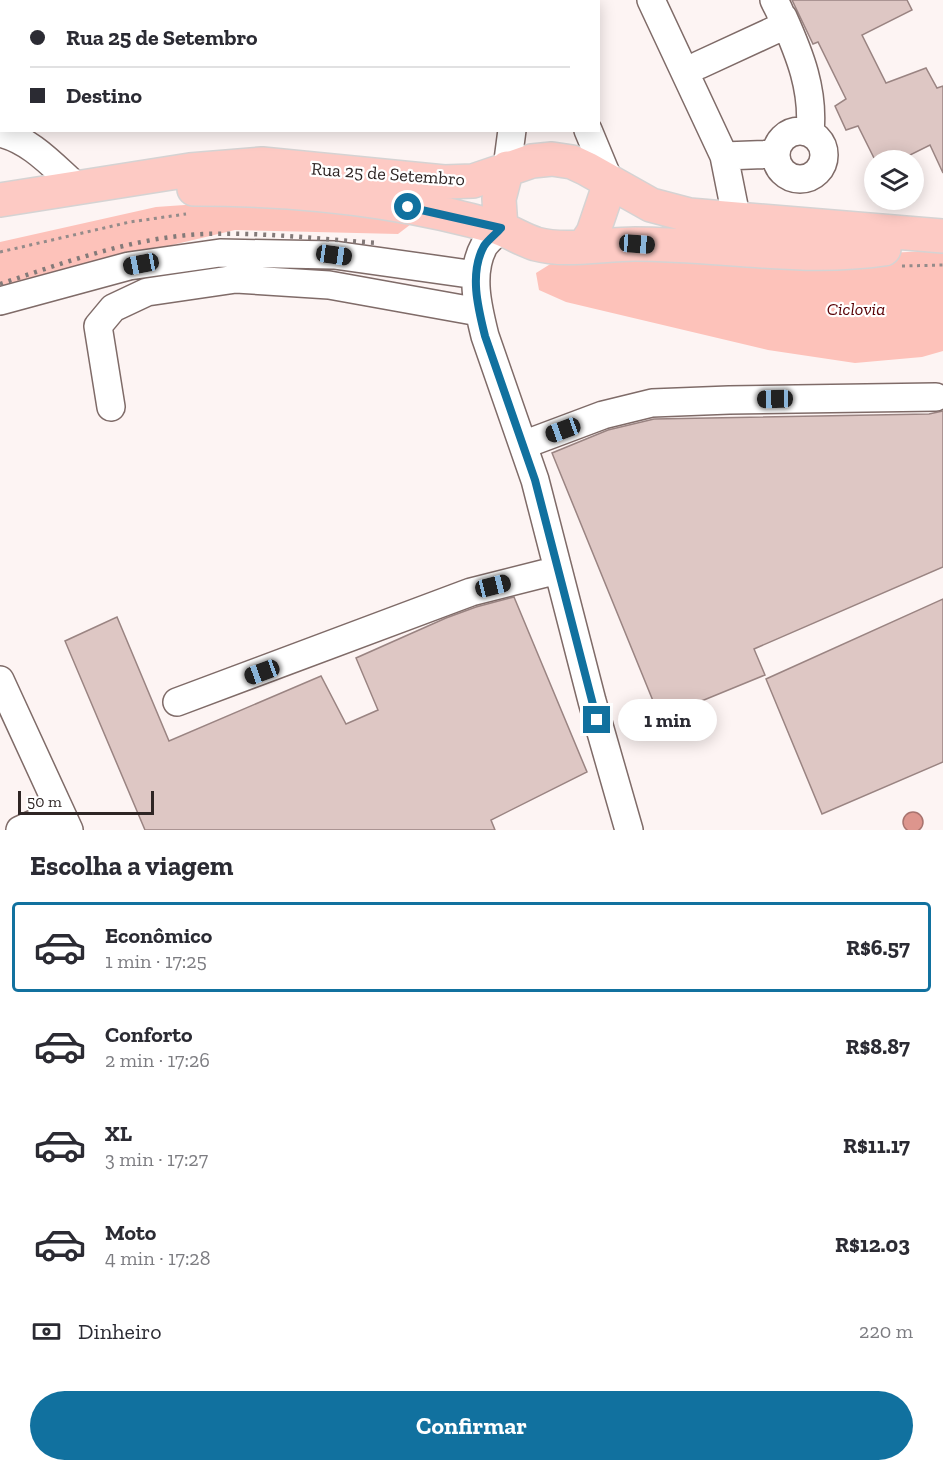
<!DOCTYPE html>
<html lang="pt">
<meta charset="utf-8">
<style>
:root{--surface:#fff;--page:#f2f2f3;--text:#2b2b33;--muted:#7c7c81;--line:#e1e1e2;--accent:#11719f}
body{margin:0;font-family:"Zilla Slab",serif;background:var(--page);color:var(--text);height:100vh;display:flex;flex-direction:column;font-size:22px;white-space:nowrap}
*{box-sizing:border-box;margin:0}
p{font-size:20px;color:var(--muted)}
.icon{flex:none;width:33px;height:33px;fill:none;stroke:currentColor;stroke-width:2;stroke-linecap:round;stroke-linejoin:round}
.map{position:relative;height:830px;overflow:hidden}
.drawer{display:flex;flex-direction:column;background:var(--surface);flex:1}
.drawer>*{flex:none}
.banner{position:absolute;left:0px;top:0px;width:600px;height:132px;box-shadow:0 3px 15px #0003;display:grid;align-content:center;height:132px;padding:0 30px;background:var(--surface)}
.fabs{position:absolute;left:864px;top:150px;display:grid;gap:12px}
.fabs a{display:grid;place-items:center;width:60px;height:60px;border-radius:50%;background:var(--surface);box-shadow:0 3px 15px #0003;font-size:30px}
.scale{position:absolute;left:18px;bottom:15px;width:136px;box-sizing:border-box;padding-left:6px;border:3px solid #2e2524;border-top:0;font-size:16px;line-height:21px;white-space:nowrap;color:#2e2524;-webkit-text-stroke:4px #fff;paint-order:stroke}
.end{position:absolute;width:27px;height:27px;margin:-14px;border:8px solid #11719f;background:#fff;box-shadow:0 0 0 3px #fff}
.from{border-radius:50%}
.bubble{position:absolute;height:42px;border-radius:21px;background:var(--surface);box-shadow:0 3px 15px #0003;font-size:20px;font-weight:700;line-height:42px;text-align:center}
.car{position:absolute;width:18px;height:36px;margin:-18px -9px;border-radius:8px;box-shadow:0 0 4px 2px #0007;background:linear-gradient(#222 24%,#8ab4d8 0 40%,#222 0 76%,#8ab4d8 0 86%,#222 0)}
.banner b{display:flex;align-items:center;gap:21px;height:57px;font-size:22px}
.banner b+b{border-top:2px solid var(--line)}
.banner i{width:15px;height:15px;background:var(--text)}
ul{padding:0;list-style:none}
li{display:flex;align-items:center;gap:18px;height:90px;margin:0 12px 9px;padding:0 18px;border:3px solid transparent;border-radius:6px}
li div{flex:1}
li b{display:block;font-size:22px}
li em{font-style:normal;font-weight:700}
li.selected{border-color:var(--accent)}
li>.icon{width:54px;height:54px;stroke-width:1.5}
h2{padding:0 30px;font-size:27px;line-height:72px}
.pay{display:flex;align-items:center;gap:15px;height:66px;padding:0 30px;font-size:22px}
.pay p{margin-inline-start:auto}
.action{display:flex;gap:12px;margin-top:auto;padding:12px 30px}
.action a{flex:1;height:69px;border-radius:36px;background:var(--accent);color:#fff;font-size:24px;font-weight:700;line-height:69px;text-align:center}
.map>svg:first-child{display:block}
.green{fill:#fdc2ba}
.water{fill:#dd958d;stroke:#a8736e;stroke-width:1.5}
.building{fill:#dec7c4;stroke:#9a8482;stroke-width:1.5}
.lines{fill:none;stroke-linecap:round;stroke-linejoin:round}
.minor-casing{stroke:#7f6b68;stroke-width:30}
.major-casing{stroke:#d5d3d3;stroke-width:36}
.path{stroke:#948b8a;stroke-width:3;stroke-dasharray:3 4.5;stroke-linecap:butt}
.minor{stroke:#fff;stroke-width:27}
.major{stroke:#fdcac4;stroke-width:33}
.rail{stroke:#837a79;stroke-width:4.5;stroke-dasharray:3 6;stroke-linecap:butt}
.route{stroke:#11719f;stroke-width:8}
.labels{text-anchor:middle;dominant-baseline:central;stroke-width:4.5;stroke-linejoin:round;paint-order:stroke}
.street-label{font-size:18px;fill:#2e2524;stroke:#fff}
.park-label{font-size:18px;font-style:italic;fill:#580004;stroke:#fff}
</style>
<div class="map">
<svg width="943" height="830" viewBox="0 0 943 830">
<rect width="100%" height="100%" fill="#fdf4f3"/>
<!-- green -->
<path class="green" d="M272,199L419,218L398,234L235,230L0,286V242L156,207Z
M943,250V351L922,357L855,363L768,350L566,302L539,290L536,273L552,263L586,255L801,258Z"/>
<!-- water -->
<path class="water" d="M903 822a10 10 0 1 1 20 0a10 10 0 1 1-20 0Z"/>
<!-- building -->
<path class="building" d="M792,0H907L912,10L862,35L886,83L926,68L937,88L943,86V173L930,145L900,160H875L858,126L846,130L835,106L846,99L818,42L813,44Z
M943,411V567L754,649L765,675L660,718L552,453L608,430L654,419L929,414Z
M514,597L587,772L491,820L495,830H145L65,641L117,617L169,741L321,676L346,724L378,710L356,658L446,618L476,607Z
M943,599V762L822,814L766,679Z"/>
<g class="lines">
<!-- minor casing -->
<g class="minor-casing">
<path id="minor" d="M80,0L81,2
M517,0L518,2
M651,0L724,156L737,221
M783,17C800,55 814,90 810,132
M699,65L777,29C786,18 779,11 774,0
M588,130L610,183
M776 155a24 24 0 1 1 48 0a24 24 0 1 1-48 0Z
M0,133C31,140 54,167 77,187
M724,156L775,154
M507,168L512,130
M501,228C496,234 488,240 484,246C469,273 478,308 485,336L535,480L592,701L629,830
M0,301L129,266L220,253L334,255L476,275
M111,407L98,326L113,308L147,292L236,279L329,285L479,312
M523,445L603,415L652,403L729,400L936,397
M0,680L69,830
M177,702L471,592L558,570
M20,830L60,812"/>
</g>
<!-- major casing -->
<g class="major-casing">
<path id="major" d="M194,189C296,189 400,199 499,228C511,232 523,240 536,244C565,252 604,244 635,244C718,244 802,261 884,249
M0,200L190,170L262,164L444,182L473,181L532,161L552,159L572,162L587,169L651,205L689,215L943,236
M501,228L499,199L507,168
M585,245L593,233L610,183"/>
</g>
<!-- path -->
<path class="path" d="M0,252L130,222L186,214
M902,266L943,265"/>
<!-- minor -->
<use href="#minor" class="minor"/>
<!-- major -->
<use href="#major" class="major"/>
<!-- rail -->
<path class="rail" d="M0,284C66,262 134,237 204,234C261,232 320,239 378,243"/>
</g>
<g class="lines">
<!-- route -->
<path class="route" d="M408,207L501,228C496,234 488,240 484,246C469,273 478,308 485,336L535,480L597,720"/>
</g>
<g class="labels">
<!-- street labels -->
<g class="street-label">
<text transform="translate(388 174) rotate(4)">Rua 25 de Setembro</text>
</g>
<!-- park labels -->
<g class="park-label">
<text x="856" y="309">Ciclovia</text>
</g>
</g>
</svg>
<div class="fabs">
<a><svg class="icon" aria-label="layers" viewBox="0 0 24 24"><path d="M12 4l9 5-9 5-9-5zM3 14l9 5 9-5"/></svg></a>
</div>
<div class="scale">50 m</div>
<i class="end from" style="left:408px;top:207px"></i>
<i class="end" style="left:597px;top:720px"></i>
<div class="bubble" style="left:618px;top:699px;width:99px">1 min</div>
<i class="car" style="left:637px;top:244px;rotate:94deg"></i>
<i class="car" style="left:334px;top:255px;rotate:98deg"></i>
<i class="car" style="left:141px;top:264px;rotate:259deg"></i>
<i class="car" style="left:775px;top:399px;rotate:269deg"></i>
<i class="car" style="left:563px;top:430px;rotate:250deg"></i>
<i class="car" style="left:493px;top:586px;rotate:76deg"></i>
<i class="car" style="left:262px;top:672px;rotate:250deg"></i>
<div class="banner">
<b><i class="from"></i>Rua 25 de Setembro</b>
<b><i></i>Destino</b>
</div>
</div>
<section class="drawer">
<h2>Escolha a viagem</h2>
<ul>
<li class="selected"><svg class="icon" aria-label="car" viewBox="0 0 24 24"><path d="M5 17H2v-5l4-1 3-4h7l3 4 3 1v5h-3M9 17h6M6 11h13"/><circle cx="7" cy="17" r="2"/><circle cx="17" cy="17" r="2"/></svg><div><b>Econômico</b><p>1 min · 17:25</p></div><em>R$6.57</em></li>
<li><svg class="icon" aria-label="car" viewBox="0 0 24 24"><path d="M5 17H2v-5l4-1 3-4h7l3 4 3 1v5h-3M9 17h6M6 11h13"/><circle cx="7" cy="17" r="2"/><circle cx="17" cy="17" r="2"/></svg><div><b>Conforto</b><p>2 min · 17:26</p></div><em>R$8.87</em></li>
<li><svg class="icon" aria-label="car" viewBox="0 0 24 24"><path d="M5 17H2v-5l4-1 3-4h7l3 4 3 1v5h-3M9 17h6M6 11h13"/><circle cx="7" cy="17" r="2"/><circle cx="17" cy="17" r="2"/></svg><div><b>XL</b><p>3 min · 17:27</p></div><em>R$11.17</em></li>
<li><svg class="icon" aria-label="car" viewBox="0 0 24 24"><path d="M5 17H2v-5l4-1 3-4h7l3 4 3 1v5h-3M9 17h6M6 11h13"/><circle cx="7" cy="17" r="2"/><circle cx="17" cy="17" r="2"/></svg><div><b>Moto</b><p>4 min · 17:28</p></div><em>R$12.03</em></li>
</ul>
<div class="pay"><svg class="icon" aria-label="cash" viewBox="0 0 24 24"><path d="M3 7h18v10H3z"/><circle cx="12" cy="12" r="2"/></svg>Dinheiro<p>220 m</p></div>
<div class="action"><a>Confirmar</a></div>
</section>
